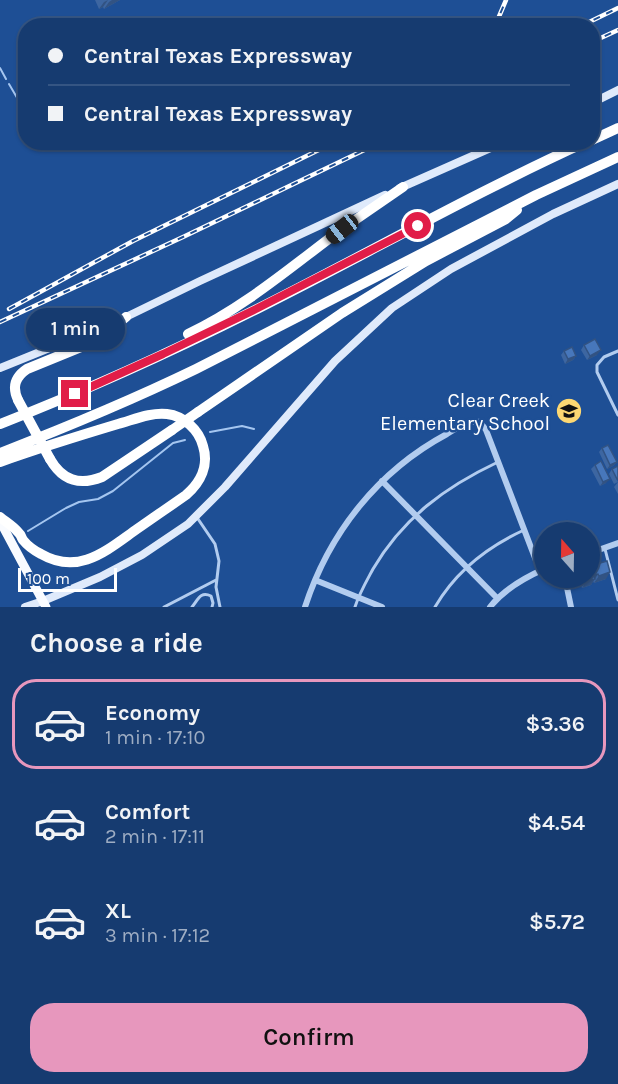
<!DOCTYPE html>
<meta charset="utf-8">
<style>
:root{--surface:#163b70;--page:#1f4275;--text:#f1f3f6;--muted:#9eadc3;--line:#355583;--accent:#e797bd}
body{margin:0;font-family:Karla,sans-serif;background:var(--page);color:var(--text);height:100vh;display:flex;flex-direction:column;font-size:22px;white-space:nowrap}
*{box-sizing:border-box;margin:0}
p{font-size:20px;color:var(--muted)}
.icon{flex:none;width:33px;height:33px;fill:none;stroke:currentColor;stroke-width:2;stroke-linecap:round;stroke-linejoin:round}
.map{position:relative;height:607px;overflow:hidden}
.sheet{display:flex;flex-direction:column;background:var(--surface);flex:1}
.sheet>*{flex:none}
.top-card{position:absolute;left:18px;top:18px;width:582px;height:132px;border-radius:24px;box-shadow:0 2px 4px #0004,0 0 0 2px var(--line);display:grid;align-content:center;height:132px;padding:0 30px;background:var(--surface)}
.needle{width:39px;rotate:340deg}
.fabs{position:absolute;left:534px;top:522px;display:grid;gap:12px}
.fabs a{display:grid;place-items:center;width:66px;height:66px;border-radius:50%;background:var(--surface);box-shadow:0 2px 4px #0004,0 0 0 2px var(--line);font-size:30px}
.scale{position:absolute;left:18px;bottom:15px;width:99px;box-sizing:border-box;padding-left:6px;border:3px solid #fff;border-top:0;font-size:16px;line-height:21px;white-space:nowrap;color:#fff;-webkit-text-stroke:4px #1e4f95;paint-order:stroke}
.end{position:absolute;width:27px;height:27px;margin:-14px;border:8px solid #e11d48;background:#fff;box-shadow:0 0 0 3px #fff}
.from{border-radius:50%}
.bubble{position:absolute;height:42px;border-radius:21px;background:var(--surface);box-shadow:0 2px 4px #0004,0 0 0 2px var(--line);font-size:20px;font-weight:600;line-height:42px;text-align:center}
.car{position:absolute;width:18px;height:36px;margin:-18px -9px;border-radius:8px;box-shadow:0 0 4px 2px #0007;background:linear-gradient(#222 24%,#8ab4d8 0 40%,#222 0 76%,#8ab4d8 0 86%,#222 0)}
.top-card b{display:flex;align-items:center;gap:21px;height:57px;font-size:22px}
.top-card b+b{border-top:2px solid var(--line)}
.top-card i{width:15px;height:15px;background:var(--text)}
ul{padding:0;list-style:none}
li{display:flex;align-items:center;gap:18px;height:90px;margin:0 12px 9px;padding:0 18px;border:3px solid transparent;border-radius:24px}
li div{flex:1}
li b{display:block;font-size:22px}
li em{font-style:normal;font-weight:600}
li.selected{border-color:var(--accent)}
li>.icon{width:54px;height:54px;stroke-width:1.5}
h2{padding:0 30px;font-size:27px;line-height:72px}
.primary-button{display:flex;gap:12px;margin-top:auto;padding:12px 30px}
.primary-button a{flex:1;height:69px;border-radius:24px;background:var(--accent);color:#111;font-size:24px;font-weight:600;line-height:69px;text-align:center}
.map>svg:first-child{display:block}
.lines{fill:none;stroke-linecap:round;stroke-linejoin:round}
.stream{stroke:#a5c6f0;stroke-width:2}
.service{stroke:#b2ccef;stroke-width:3}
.minor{stroke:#b2ccef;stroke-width:6}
.secondary{stroke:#dfeafb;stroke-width:8}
.primary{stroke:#f9fbff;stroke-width:9}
.motorway{stroke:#fff;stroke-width:10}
.rail-casing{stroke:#fff;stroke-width:4.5}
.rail{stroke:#1e4f95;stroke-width:2;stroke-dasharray:7;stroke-linecap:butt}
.motorway-bridge{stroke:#fff;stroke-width:10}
.wall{fill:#3d66a1}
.shaded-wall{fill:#325383}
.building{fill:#4777bb;stroke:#325383;stroke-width:1.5}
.route{stroke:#e11d48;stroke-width:8}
.labels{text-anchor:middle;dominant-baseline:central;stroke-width:5;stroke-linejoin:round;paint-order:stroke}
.poi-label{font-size:20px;fill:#fff;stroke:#1e4f95;text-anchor:end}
</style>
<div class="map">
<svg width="618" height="607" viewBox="0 0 618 607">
<rect width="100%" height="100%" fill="#1e4f95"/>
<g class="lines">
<!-- stream -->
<path class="stream" d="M0,68L6,79
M9,84L26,113
M210,432L242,426L254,429
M28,531L66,508L79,502L98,499L113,491L173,443L185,440"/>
<!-- service -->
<path class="service" d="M618,351L604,357L597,365V372L618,415
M196,516L215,544L219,561L216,587L220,607
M605,549L618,600
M164,607L216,580
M192,607C198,600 200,591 211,596L213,603L212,607
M355,607C359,594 366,582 373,569C403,518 445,487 498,462
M435,607C456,571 487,547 524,530"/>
<!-- minor -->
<path class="minor" d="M382,481L497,598
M590,553L618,543
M565,578L571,607
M315,580L382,607
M305,607C329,533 378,471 447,434C457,428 468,419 480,422L486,430L540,571
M490,607C504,589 524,578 544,569"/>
<!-- secondary -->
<path class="secondary" d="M592,103L618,90
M400,188L504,142
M0,368L126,317L200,281L385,195
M25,607L43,601L100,577L142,555L188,524L225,487L335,361L392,308L451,269L553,214L618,184"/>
<!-- primary -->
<path class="primary" d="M0,521L46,607"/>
<!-- motorway -->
<path class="motorway" d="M592,140L618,128
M188,334C245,307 292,266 342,229C362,215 383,201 403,187
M18,400C12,387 15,377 27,369L98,340L126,317
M198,412L342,313L426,261L506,219L517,210
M0,424C88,390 173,351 257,309C367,254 474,193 586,142
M0,453C67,427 132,400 196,369L536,195L618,157
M50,459C62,480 79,486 102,477L172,430
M0,462C39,448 78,436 118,424C133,420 151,412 167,414C184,416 199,430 203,446C209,465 201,482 186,495C170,506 153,518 137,529C107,550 79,576 41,554C35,551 27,545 23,540C20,535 22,536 18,532C13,526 6,522 0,517"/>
<!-- rail casing -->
<g class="rail-casing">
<path id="rail" d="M495,26L506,0
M581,26L618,8
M592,42L618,30
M9,309L133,241L335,142
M0,322L183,237L381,142"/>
</g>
<!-- rail -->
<use href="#rail" class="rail"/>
<!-- motorway-bridge -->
<path class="motorway-bridge" d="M18,400L50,459
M172,430L198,412"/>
</g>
<!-- wall -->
<path class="wall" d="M95,0H120L104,9L103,7L99,9Z
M584,345L597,355L587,360L581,350Z
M564,351L576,356L573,360L565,364L561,355Z
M602,448L617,462L613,466L607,469L599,452Z
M595,465L606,483L600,486L591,469Z
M612,469L618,482L614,484L609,474Z
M618,482V494L614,487Z
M590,566L606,579L594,583L593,581L591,585L582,588L579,578H590Z"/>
<!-- shaded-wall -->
<path class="shaded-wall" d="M108,0L103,7L99,9L104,2Z
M112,0H120L104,9L109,2Z
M601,350L597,355L587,360L590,356Z
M576,356L573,360L565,364L568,359Z
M617,462L613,466L607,469L610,465Z
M610,479L606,483L600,486L603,482Z
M610,572L606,579L594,583L599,576Z
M598,574L591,585L582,588L587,581L594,575Z"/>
<!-- building -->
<path class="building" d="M595,339L601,350L590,356L584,345Z
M572,347L576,356L568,359L564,351Z
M608,445L617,462L610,465L602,448Z
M601,461L610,479L603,482L595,465Z
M618,466V479H617L612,469Z
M607,561L610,572L599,576L598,574L594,575L595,579L587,581L586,578H590V566Z"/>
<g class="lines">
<!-- route -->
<path class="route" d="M75,394L163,354L256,309L418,226"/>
</g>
<!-- icons -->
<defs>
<g id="school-disc" transform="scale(1.35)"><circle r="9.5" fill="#fdd872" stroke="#1e4f95"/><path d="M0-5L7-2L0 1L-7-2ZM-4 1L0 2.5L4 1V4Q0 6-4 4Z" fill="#111"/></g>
</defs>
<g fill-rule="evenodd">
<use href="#school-disc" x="569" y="411"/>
</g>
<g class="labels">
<!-- poi labels -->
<g class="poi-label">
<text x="550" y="400">Clear Creek<tspan x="550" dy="23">Elementary School</tspan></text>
</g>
</g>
</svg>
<div class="fabs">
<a><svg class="needle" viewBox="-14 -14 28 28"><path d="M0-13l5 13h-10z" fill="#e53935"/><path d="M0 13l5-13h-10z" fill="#9eadc3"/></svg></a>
</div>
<div class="scale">100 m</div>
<i class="end from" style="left:418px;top:226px"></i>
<i class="end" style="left:75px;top:394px"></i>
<div class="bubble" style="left:26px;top:308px;width:99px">1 min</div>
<i class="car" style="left:342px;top:229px;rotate:232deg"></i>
<div class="top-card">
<b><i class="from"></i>Central Texas Expressway</b>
<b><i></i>Central Texas Expressway</b>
</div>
</div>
<section class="sheet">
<h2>Choose a ride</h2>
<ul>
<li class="selected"><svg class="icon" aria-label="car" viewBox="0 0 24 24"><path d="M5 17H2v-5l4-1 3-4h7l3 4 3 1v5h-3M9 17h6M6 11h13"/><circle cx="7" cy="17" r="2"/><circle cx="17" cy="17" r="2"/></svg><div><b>Economy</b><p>1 min · 17:10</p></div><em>$3.36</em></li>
<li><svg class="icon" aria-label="car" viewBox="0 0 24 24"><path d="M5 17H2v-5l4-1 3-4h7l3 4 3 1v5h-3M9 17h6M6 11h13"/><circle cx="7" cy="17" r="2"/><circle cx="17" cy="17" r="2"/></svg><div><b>Comfort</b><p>2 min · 17:11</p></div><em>$4.54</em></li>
<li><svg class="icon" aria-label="car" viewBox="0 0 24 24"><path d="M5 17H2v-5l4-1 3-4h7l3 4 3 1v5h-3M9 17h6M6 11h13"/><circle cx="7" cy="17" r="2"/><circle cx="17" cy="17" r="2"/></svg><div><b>XL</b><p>3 min · 17:12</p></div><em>$5.72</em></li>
</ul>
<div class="primary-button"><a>Confirm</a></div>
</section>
